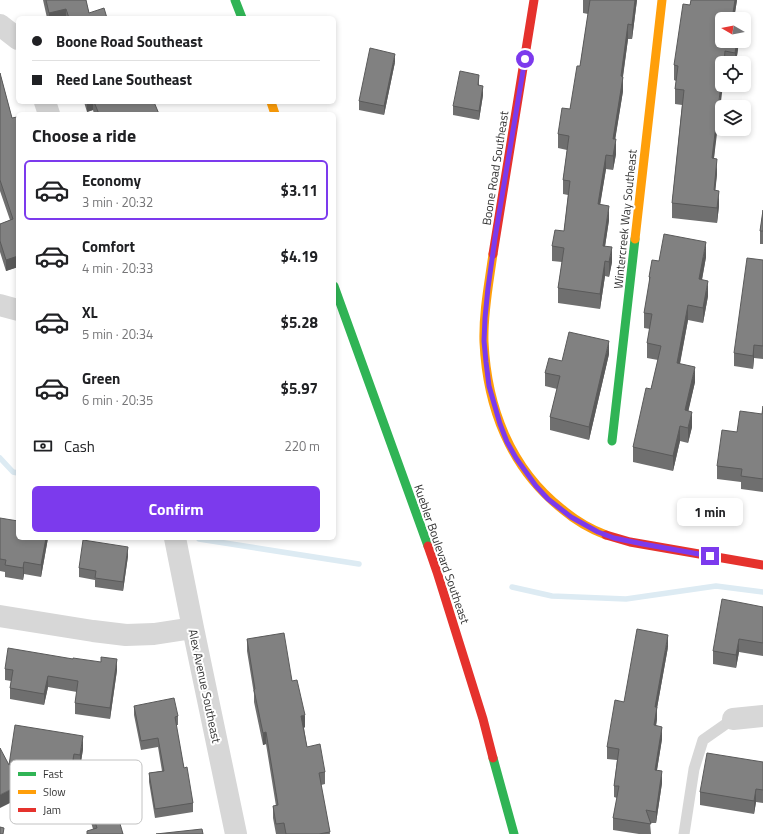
<!DOCTYPE html>
<meta charset="utf-8">
<style>
:root{--surface:#fff;--page:#f2f2f2;--text:#202124;--muted:#757577;--line:#e0e0e0;--accent:#7c3aed}
body{margin:0;font-family:"Titillium Web",sans-serif;background:var(--page);color:var(--text);height:100vh;display:flex;flex-direction:column;font-size:15px;white-space:nowrap}
*{box-sizing:border-box;margin:0}
p{font-size:13px;color:var(--muted)}
.icon{flex:none;width:22px;height:22px;fill:none;stroke:currentColor;stroke-width:2;stroke-linecap:round;stroke-linejoin:round}
.map{position:relative;flex:1;overflow:hidden}
.drawer{position:absolute;left:16px;top:112px;width:320px;height:428px;display:flex;flex-direction:column;background:var(--surface);border-radius:6px;box-shadow:0 2px 6px #0003}
.drawer>*{flex:none}
.banner{position:absolute;left:16px;top:16px;width:320px;height:88px;border-radius:6px;box-shadow:0 2px 6px #0003;display:grid;align-content:center;height:88px;padding:0 16px;background:var(--surface)}
.needle{width:26px;rotate:279deg}
.fabs{position:absolute;left:715px;top:12px;display:grid;gap:8px}
.fabs a{display:grid;place-items:center;width:36px;height:36px;border-radius:6px;background:var(--surface);box-shadow:0 2px 6px #0003;font-size:20px}
.end{position:absolute;width:18px;height:18px;margin:-9px;border:5px solid #7c3aed;background:#fff;box-shadow:0 0 0 2px #fff}
.from{border-radius:50%}
.bubble{position:absolute;height:28px;border-radius:6px;background:var(--surface);box-shadow:0 2px 6px #0003;font-size:13px;font-weight:700;line-height:28px;text-align:center}
.banner b{display:flex;align-items:center;gap:14px;height:38px;font-size:15px}
.banner b+b{border-top:1px solid var(--line)}
.banner i{width:10px;height:10px;background:var(--text)}
ul{padding:0;list-style:none}
li{display:flex;align-items:center;gap:12px;height:60px;margin:0 8px 6px;padding:0 8px;border:2px solid transparent;border-radius:6px}
li div{flex:1}
li b{display:block;font-size:15px}
li em{font-style:normal;font-weight:700}
li.current{border-color:var(--accent)}
li>.icon{width:36px;height:36px;stroke-width:1.5}
h2{padding:0 16px;font-size:18px;line-height:48px}
.pay{display:flex;align-items:center;gap:10px;height:44px;padding:0 16px;font-size:15px}
.pay p{margin-inline-start:auto}
.primary-button{display:flex;gap:8px;margin-top:auto;padding:8px 16px}
.primary-button a{flex:1;height:46px;border-radius:6px;background:var(--accent);color:#fff;font-size:16px;font-weight:700;line-height:46px;text-align:center}
.map>svg:first-child{display:block}
.lines{fill:none;stroke-linecap:round;stroke-linejoin:round}
.stream{stroke:#ddebf3;stroke-width:5.5}
.lane{stroke:#d7d7d7;stroke-width:11}
.street{stroke:#d7d7d7;stroke-width:22}
.fast{stroke:#30b455;stroke-width:9}
.slow{stroke:#ff9f0a;stroke-width:9}
.jam{stroke:#e5322d;stroke-width:9}
.wall{fill:#6f6f6f}
.shaded-wall{fill:#5a5a5a}
.building{fill:#818181;stroke:#5a5a5a}
.route{stroke:#7c3aed;stroke-width:5}
.labels{text-anchor:middle;dominant-baseline:central;stroke-width:4;stroke-linejoin:round;paint-order:stroke}
.street-label{font-size:12px;fill:#333;stroke:#fff}
.key{fill:#fff;stroke:#c2c2c2;stroke-width:1}
.key-label{font-size:11px;fill:#333}
</style>
<div class="map">
<svg width="763" height="834" viewBox="0 0 763 834">
<rect width="100%" height="100%" fill="#fff"/>
<g class="lines">
<!-- stream -->
<path class="stream" d="M0,458L13,472L18,473
M199,539L359,564
M512,587L552,596L626,599L716,586L763,592"/>
<!-- lane -->
<path class="lane" d="M684,834L694,769L703,740L733,719"/>
<!-- street -->
<path class="street" d="M0,25L18,39
M45,102L49,114
M0,305L18,310
M175,538L193,628L236,834
M0,616L93,631L126,635L154,634L193,628
M733,719L763,716"/>
<!-- fast -->
<path class="fast" d="M235,0L242,18
M334,286L428,546
M612,441L635,239
M493,758L514,834"/>
<!-- slow -->
<path class="slow" d="M271,102L275,114
M635,239L662,0
M493,254C489,283 483,313 484,342C487,407 510,468 562,509C575,520 590,529 606,535"/>
<!-- jam -->
<path class="jam" d="M493,254L534,0
M606,535L630,542L763,565
M428,546L437,572L483,719L493,758"/>
</g>
<!-- wall -->
<path class="wall" d="M43,0H86L89,13L107,18H47Z
M583,0H637L632,39H628L623,77V91L615,139L616,154L613,170L606,169L600,204L609,220L605,246L612,262L609,277L605,276L600,309L558,303V288L562,262L552,261V246L564,231L568,195L563,194V180L567,150L558,148V134L570,109L580,66L588,14L583,13Z
M691,0H737L734,19H722L739,41V42L736,63H722L714,158L717,174L715,190L719,206L717,223L672,218V203L682,105L675,104V89L676,81L674,80V65L690,5Z
M395,62L384,115L359,110V101Z
M0,73L12,118L18,122V267L6,271L0,252V224L10,220L0,191Z
M479,84V85L483,95L479,120L453,115V106Z
M84,102H139L140,103L159,114H94L93,110L87,112Z
M763,210V244H760V231Z
M706,257L702,280L708,296L703,323L688,320L680,364L695,382L688,411L692,427L688,443L680,441L673,471L633,462V447L651,389L658,360L647,358V343L650,329L644,328V313L649,287V277L659,261Z
M763,260V359L754,358L753,369L734,366V353Z
M609,354L589,440L550,430V417L557,389L545,386V373L562,361Z
M763,406V492L741,489V482L717,479V466L737,432L762,414Z
M0,518L18,538H48L41,577L24,574L23,580L5,577V572L0,571Z
M128,556L123,591L95,587V580L79,577V568Z
M763,607V656L739,652L736,668L713,664V651Z
M247,639L292,681L305,727L304,728L307,747L325,772V784L321,785L330,834H276L273,818V806H276L266,744L263,745L254,702V694L247,651Z
M668,647L657,708V719L656,726L662,739L657,770L662,783L656,823H650L651,834H639L613,830V818L617,798L614,797V786L617,760L607,759V747Z
M5,669L117,670L110,719L75,714V703L77,692L48,687L44,705L10,699V688L11,681L5,680Z
M134,706L178,716V725H176L184,768L193,803V812L155,818L149,782V773L162,771L158,747L141,750L134,715Z
M83,749L80,768L74,767L71,784L54,781L52,792L36,790L9,765Z
M763,762V803L756,802L754,814L700,805V792Z
M85,790L123,834L93,829L85,803Z"/>
<!-- shaded-wall -->
<path class="shaded-wall" d="M635,0H637L632,39V25Z
M735,0H737L734,19H732Z
M66,9V18H49V13Z
M628,24V39L622,82L623,77V91L613,153V139L621,76Z
M737,41H739L736,63H735V53Z
M395,54V62L384,115V106Z
M479,75V84L478,93V85Z
M722,76V85H723L712,174V158Z
M483,86V95L479,120V111Z
M87,102H93V110L87,112Z
M616,139V154L613,170V156Z
M606,155V169L598,218V204Z
M717,159V174L714,205V190Z
M719,191V206L717,223V208Z
M609,206V220L603,260V246Z
M706,242V257L699,295V279Z
M612,247V262L609,277V262Z
M18,256V267L6,271V260Z
M605,261V276L600,309V294Z
M708,281V296L703,323V308Z
M688,305V320L677,378V363Z
M609,341V354L589,440V427Z
M754,345V358L753,369V356Z
M695,367V382L685,426V410Z
M692,412V427L688,443V428Z
M680,426V441L673,471V456Z
M46,538H48L41,577V565Z
M128,547V556L123,591V582Z
M24,562V574L23,580V568Z
M668,635V647L657,708V719L654,737L655,707Z
M739,639V652L736,668V655Z
M117,659V670L110,719V708Z
M48,676V687L44,705V694Z
M305,715V727L301,728V716Z
M662,727V739L655,782V770Z
M266,732V744L263,745V733Z
M83,736V749L80,768V755Z
M74,754V767L71,784V771Z
M54,768V781L52,792V779Z
M662,771V783L656,823V812Z
M36,777V790L0,808V795Z
M756,789V802L754,814V801Z"/>
<!-- building -->
<path class="building" d="M46,0H86L89,13L104,8L107,18H69L66,9L49,13Z
M590,0H635L632,25L628,24L621,76L623,77L613,139H616L613,156L606,155L598,204L609,206L603,246L612,247L609,262L605,261L600,294L558,288L564,248L552,246L555,230L564,231L570,181L563,180L569,136L558,134L562,108L570,109L577,66H580Z
M691,0H735L732,19H722V41H737L735,53L725,51L724,63H722V76L712,158L717,159L714,190L719,191L717,208L672,203L684,90L675,89L678,66L674,65L683,4L690,5Z
M370,48L395,54L384,106L359,101Z
M460,71L479,75L478,85L483,86L479,111L453,106Z
M0,73L12,118L17,117L18,122V256L6,260L0,241V224L13,219L0,180Z
M94,102H139L140,103L142,102H154L159,114H99Z
M763,210V231H760Z
M664,234L706,242L699,279L708,281L703,308L688,305L677,363L695,367L685,410L692,412L688,428L680,426L673,456L633,447L646,388L651,389L661,346L647,343L652,314L644,313L650,277H649L652,260L659,261Z
M747,258L763,260V346L754,345L753,356L734,353Z
M569,332L609,341L589,427L550,417L560,376L545,373L549,358L562,361Z
M763,406V479L741,476L742,469L717,466L722,430L737,432L740,411L762,414Z
M0,518L18,521V538H46L41,565L24,562L23,568L5,565L6,560L0,559Z
M83,540L128,547L123,582L95,578L96,571L79,568Z
M722,599L763,607V643L739,639L736,655L713,651Z
M637,629L668,635L655,707H657L654,725L662,727L655,770L662,771L656,812L646,810L651,824L613,818L619,786H614L619,749L607,747L615,700L624,702Z
M284,633L292,681L297,680L305,715L301,716L307,747L320,744L325,772L319,773L330,832L319,834H286L284,823L276,824L273,806L278,805L266,732L263,733L254,690L255,689L247,639Z
M8,648L73,659V658L101,662V657L117,659L110,708L75,703L78,681L48,676L44,694L10,688L13,670L5,669Z
M174,698L178,716L175,717L184,768L187,767L193,803L155,809L149,773L164,771L158,738L141,741L134,706Z
M15,725L83,736L80,755L74,754L71,771L54,768L52,779L36,777L0,795V748L9,765Z
M707,753L763,762V790L756,789L754,801L700,792Z
M108,783L123,834H87V831L97,828L85,790Z
M0,827L4,828L3,834H0Z
M202,829L203,834H156Z"/>
<g class="lines">
<!-- route -->
<path class="route" d="M525,59L495,238L488,288L485,318L484,341L486,362L489,386L500,424L507,442L516,458L536,486L548,499L571,517L598,532L614,538L643,544L710,556"/>
</g>
<g class="labels">
<!-- street labels -->
<g class="street-label">
<text transform="translate(495 168) rotate(-81)">Boone Road Southeast</text>
<text transform="translate(625 219) rotate(-84)">Wintercreek Way Southeast</text>
<text transform="translate(442 554) rotate(71)">Kuebler Boulevard Southeast</text>
<text transform="translate(205 686) rotate(78)">Alex Avenue Southeast</text>
</g>
</g>
<!-- legend -->
<rect x="10" y="760" width="132" height="64" rx="6" class="key"/>
<rect x="18" y="772" width="18" height="4" fill="#30b455"/>
<rect x="18" y="790" width="18" height="4" fill="#ff9f0a"/>
<rect x="18" y="808" width="18" height="4" fill="#e5322d"/>
<g class="key-label">
<text x="43" y="778">Fast</text>
<text x="43" y="796">Slow</text>
<text x="43" y="814">Jam</text>
</g>
</svg>
<div class="fabs">
<a><svg class="needle" viewBox="-14 -14 28 28"><path d="M0-13l5 13h-10z" fill="#e53935"/><path d="M0 13l5-13h-10z" fill="#757577"/></svg></a>
<a><svg class="icon" aria-label="locate" viewBox="0 0 24 24"><circle cx="12" cy="12" r="6"/><path d="M12 2v4M12 18v4M2 12h4M18 12h4"/></svg></a>
<a><svg class="icon" aria-label="layers" viewBox="0 0 24 24"><path d="M12 4l9 5-9 5-9-5zM3 14l9 5 9-5"/></svg></a>
</div>
<i class="end from" style="left:525px;top:59px"></i>
<i class="end" style="left:710px;top:556px"></i>
<div class="bubble" style="left:677px;top:498px;width:66px">1 min</div>
<div class="banner">
<b><i class="from"></i>Boone Road Southeast</b>
<b><i></i>Reed Lane Southeast</b>
</div>
<section class="drawer">
<h2>Choose a ride</h2>
<ul>
<li class="current"><svg class="icon" aria-label="car" viewBox="0 0 24 24"><path d="M5 17H2v-5l4-1 3-4h7l3 4 3 1v5h-3M9 17h6M6 11h13"/><circle cx="7" cy="17" r="2"/><circle cx="17" cy="17" r="2"/></svg><div><b>Economy</b><p>3 min · 20:32</p></div><em>$3.11</em></li>
<li><svg class="icon" aria-label="car" viewBox="0 0 24 24"><path d="M5 17H2v-5l4-1 3-4h7l3 4 3 1v5h-3M9 17h6M6 11h13"/><circle cx="7" cy="17" r="2"/><circle cx="17" cy="17" r="2"/></svg><div><b>Comfort</b><p>4 min · 20:33</p></div><em>$4.19</em></li>
<li><svg class="icon" aria-label="car" viewBox="0 0 24 24"><path d="M5 17H2v-5l4-1 3-4h7l3 4 3 1v5h-3M9 17h6M6 11h13"/><circle cx="7" cy="17" r="2"/><circle cx="17" cy="17" r="2"/></svg><div><b>XL</b><p>5 min · 20:34</p></div><em>$5.28</em></li>
<li><svg class="icon" aria-label="car" viewBox="0 0 24 24"><path d="M5 17H2v-5l4-1 3-4h7l3 4 3 1v5h-3M9 17h6M6 11h13"/><circle cx="7" cy="17" r="2"/><circle cx="17" cy="17" r="2"/></svg><div><b>Green</b><p>6 min · 20:35</p></div><em>$5.97</em></li>
</ul>
<div class="pay"><svg class="icon" aria-label="cash" viewBox="0 0 24 24"><path d="M3 7h18v10H3z"/><circle cx="12" cy="12" r="2"/></svg>Cash<p>220 m</p></div>
<div class="primary-button"><a>Confirm</a></div>
</section>
</div>
